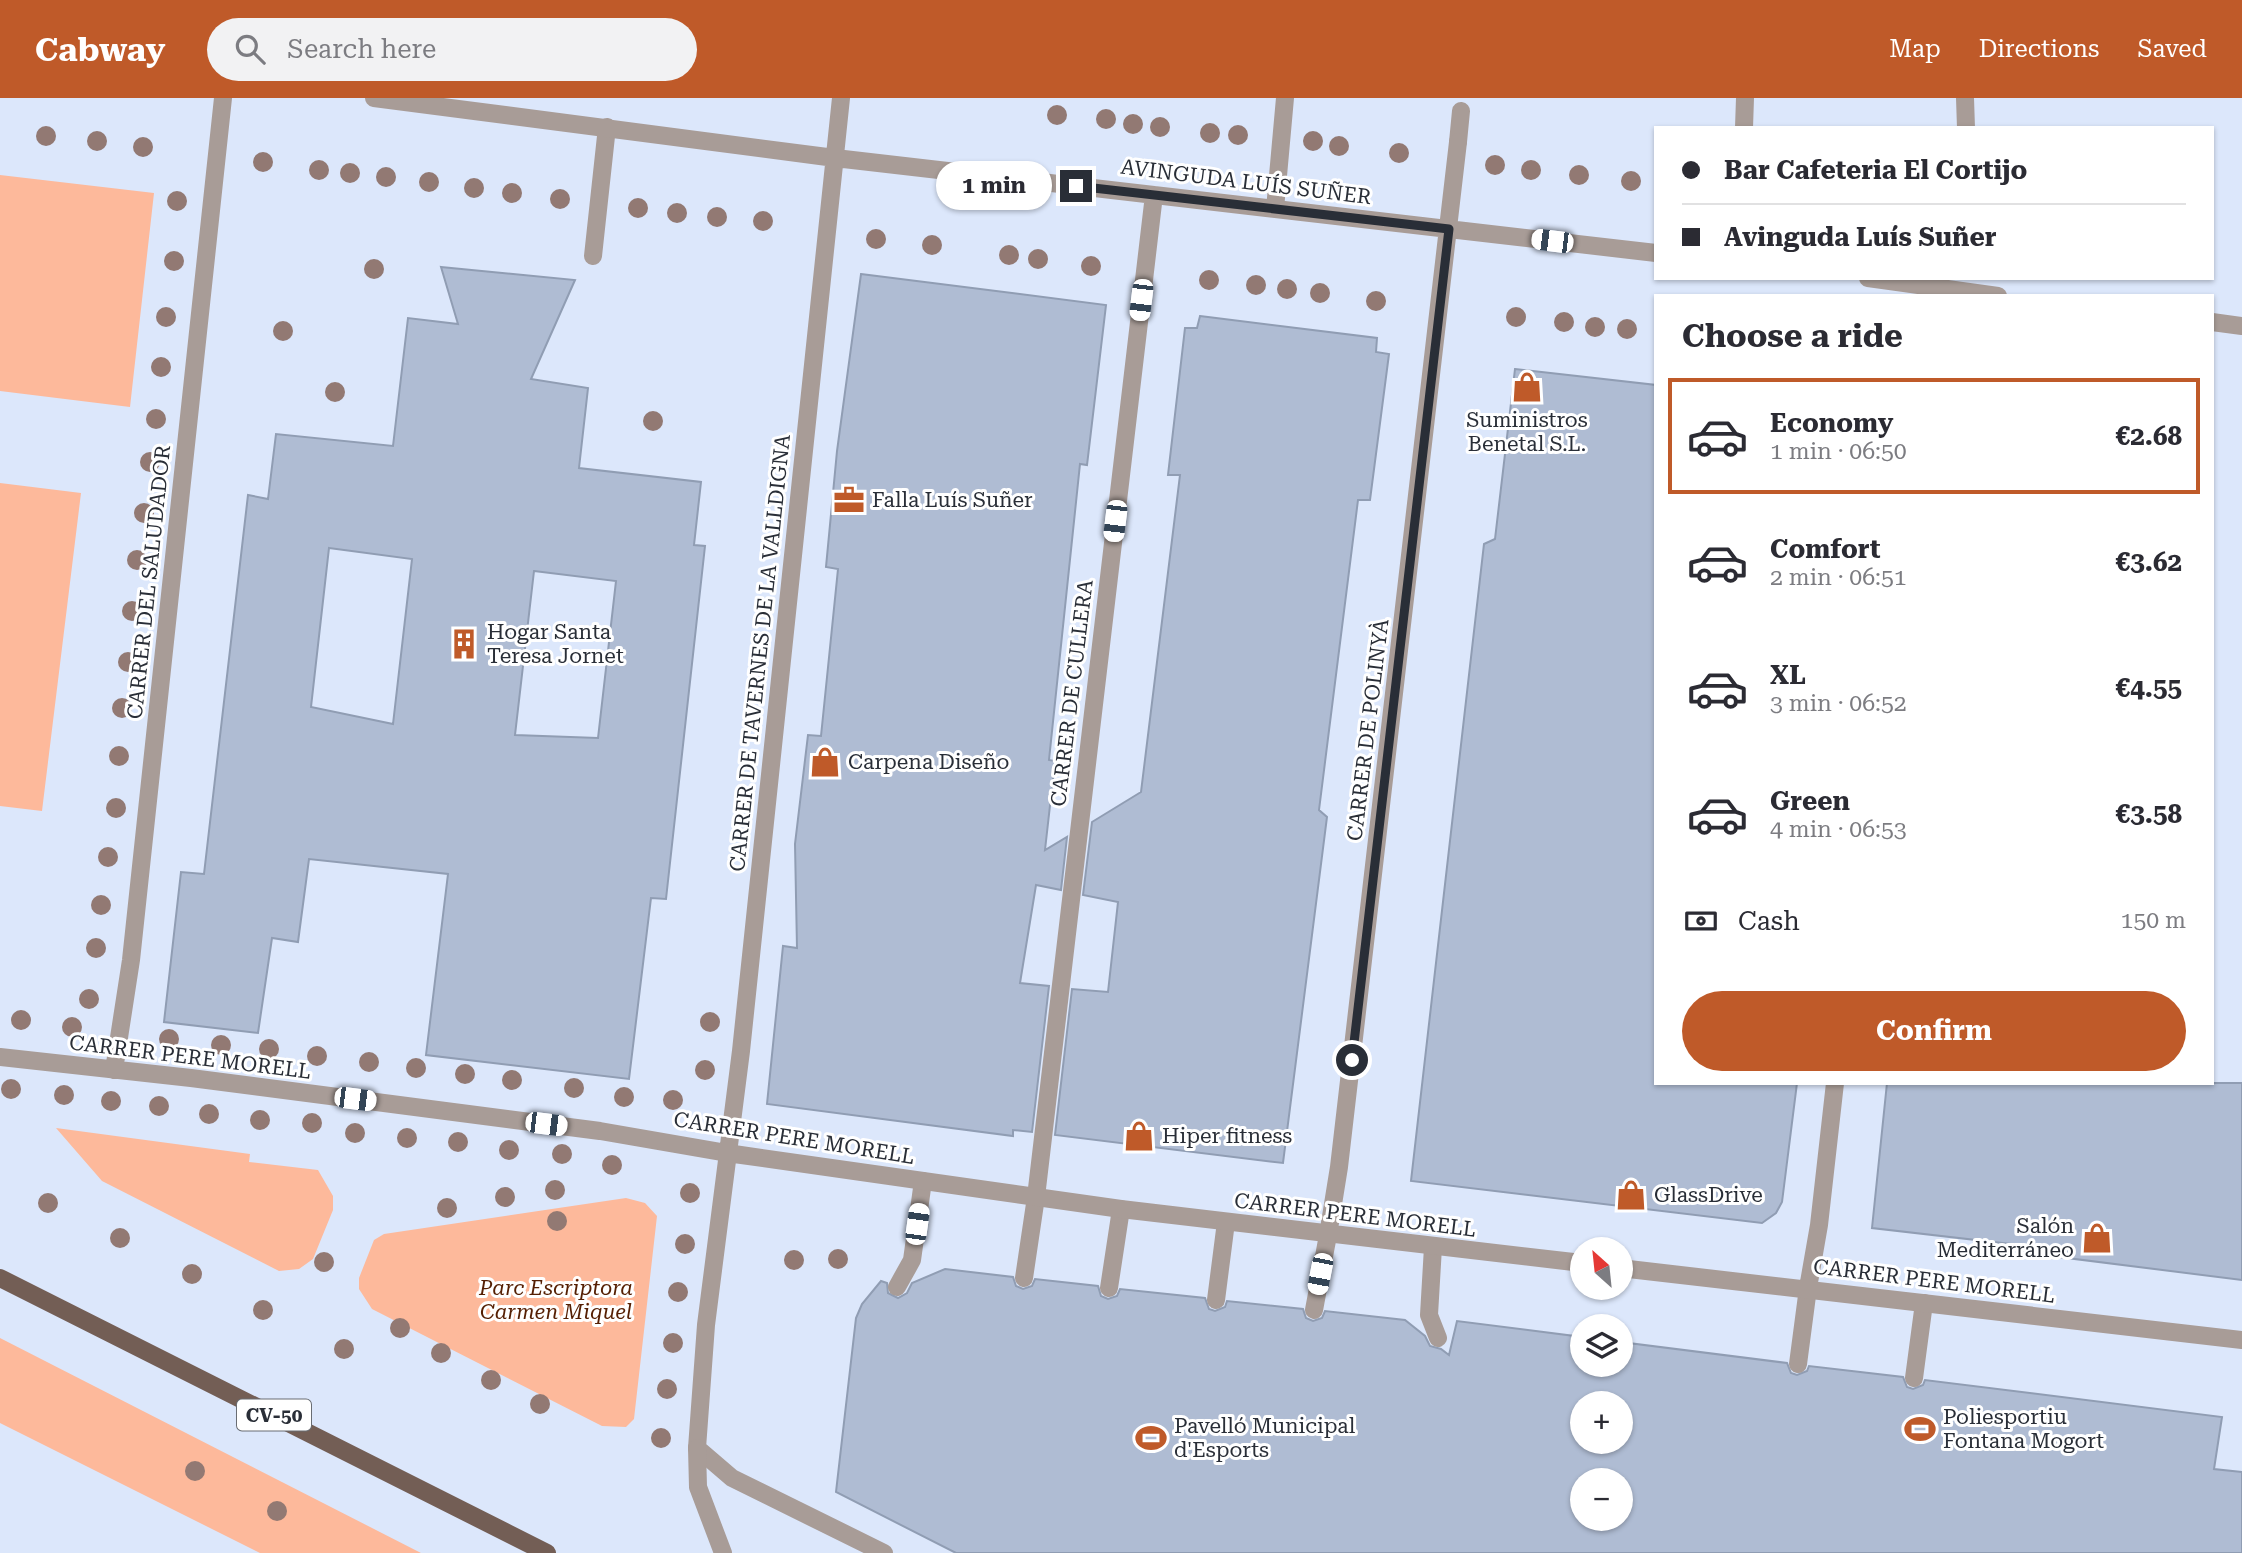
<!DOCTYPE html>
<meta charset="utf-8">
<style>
:root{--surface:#fff;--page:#f2f2f3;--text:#2b2b33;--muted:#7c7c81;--line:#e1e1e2;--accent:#bf5a29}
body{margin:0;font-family:"Roboto Serif",serif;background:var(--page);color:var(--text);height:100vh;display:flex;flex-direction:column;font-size:26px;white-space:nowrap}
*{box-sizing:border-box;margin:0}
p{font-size:23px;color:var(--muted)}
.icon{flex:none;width:38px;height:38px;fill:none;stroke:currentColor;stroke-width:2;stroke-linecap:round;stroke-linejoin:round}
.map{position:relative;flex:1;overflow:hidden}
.details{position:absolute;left:1654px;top:196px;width:560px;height:791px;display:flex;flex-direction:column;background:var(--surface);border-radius:0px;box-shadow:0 2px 5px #0004}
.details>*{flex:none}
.hud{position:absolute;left:1654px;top:28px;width:560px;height:154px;border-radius:0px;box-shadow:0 2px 5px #0004;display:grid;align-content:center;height:154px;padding:0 28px;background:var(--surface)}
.needle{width:46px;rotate:333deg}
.buttons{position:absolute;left:1570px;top:1139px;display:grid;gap:14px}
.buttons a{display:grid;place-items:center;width:63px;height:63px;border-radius:50%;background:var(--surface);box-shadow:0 2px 5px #0004;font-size:35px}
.end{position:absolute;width:32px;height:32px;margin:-16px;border:9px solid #292e37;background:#fff;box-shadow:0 0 0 4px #fff}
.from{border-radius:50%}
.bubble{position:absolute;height:49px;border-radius:24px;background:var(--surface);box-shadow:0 2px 5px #0004;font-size:23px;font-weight:700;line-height:49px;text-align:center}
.car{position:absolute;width:21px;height:42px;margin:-21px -10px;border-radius:9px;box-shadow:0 0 5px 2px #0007;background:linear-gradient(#fff 24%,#345 0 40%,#fff 0 76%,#345 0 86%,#fff 0)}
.hud b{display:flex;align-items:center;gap:24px;height:66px;font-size:26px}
.hud b+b{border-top:2px solid var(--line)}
.hud i{width:18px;height:18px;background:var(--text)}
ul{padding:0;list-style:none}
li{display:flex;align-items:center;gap:21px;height:116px;margin:0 14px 10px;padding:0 14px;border:4px solid transparent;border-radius:0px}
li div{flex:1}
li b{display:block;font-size:26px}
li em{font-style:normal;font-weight:700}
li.selected{border-color:var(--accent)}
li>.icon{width:63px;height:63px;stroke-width:1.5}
h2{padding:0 28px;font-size:32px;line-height:84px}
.pay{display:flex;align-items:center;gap:18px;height:77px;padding:0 28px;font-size:26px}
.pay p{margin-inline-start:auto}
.cta{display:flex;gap:14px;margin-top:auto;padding:14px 28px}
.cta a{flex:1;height:80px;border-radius:42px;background:var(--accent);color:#fff;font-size:28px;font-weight:700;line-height:80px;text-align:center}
header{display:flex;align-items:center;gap:42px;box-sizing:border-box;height:98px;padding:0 35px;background:var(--accent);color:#fff}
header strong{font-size:33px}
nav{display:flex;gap:38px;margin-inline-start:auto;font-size:24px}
.search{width:490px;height:63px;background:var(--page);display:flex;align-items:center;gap:18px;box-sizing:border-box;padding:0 24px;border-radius:38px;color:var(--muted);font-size:26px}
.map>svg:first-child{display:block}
.green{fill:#fdb99b}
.building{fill:#afbcd3;stroke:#909db3;stroke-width:2;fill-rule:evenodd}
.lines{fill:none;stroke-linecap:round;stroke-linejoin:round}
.service{stroke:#a89c97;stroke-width:18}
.pedestrian{stroke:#a89c97;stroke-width:18}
.minor{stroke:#a89c97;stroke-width:18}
.tertiary{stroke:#a89c97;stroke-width:18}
.primary{stroke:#735e55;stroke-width:18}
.tree{fill:#927973}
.route{stroke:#292e37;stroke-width:9}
.labels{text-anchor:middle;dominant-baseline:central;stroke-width:6;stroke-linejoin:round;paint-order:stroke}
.shield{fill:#fff;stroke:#696d73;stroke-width:2}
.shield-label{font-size:19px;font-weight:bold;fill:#292e37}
.street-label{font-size:21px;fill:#292e37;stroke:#fff}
.poi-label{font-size:21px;fill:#292e37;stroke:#fff;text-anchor:start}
.park-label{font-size:21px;font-style:italic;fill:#551f03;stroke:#fff}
</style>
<header>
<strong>Cabway</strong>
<div class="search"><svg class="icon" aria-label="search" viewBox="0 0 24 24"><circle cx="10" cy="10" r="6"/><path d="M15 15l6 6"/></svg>Search here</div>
<nav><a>Map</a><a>Directions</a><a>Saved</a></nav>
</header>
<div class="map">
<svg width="2242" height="1455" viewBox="0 0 2242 1455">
<rect width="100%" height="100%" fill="#dce7fb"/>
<!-- green -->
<path class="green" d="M0,77L154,95L130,309L0,293Z
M0,385L81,395L42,713L0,708Z
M56,1030L250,1056L249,1064L318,1072L333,1098V1112L313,1161L299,1171L279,1173L102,1083Z
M626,1100L645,1105L657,1118L634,1321L626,1329L602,1328L372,1211L359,1191V1180L374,1142L384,1136Z
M0,1240L421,1455H260L0,1325Z"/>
<!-- building -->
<path class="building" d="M441,169L575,182L531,281L588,290L579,370L701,384L694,447L705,448L666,801L651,800L629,981L426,957L448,776L309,761L298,844L272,840L258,935L164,924L181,774L204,776L248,397L268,401L276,336L393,348L408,220L458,226ZM329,450L412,461L393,626L311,609ZM534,473L616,483L598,640L515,637Z
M861,176L1106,207L1087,367L1080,366L1049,662L1055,663L1045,752L1067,739L1061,792L1036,787L1020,885L1049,888L1032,1034L1013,1032V1038L767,1006L783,848L797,850L795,746L808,637L821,638L838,471L826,469L837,353Z
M1200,218L1377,240L1376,254L1389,256L1370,402H1358L1319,712L1327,719L1283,1065L1055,1037L1072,891L1108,894L1118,804L1083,797L1092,724L1141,694L1180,377H1168L1185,230H1197Z
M1515,271L1656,287V985H1797L1782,1104L1776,1115L1762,1125L1411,1083L1484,446L1495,441Z
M1887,985H2242V1182L2019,1154V1147L1872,1130Z
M945,1171L1013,1179L1016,1188L1023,1191L1032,1188L1035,1181L1098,1188L1101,1198L1108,1201L1117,1198L1120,1191L1205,1200L1209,1211L1215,1213L1225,1209L1227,1203L1303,1211L1306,1220L1313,1223L1322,1220L1325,1213L1405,1222L1425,1238L1430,1248L1441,1251L1449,1257L1457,1223L1582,1239V1267H1620V1244L1787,1265L1791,1275L1797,1277L1807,1273L1809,1268L1903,1279L1907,1289L1913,1291L1923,1287L1925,1282L2222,1319L2214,1371L2242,1374V1455H956L836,1394L856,1220L862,1206L881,1183L887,1185L888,1195L898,1200L907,1195L912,1185ZM1582,1306H1620V1344H1582ZM1582,1382H1620V1421H1582Z"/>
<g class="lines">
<!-- service -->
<path class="service" d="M593,158L607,29
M1433,1149L1429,1217L1438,1240
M1024,1180L1036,1099
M897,1189L912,1162L923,1083
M1109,1190L1121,1111
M1216,1202L1226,1124
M1314,1212L1328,1137
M1798,1266L1808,1190
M1914,1280L1924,1205"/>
<!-- pedestrian -->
<path class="pedestrian" d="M1965,0L1966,30
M1744,30L1745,0
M1458,44L1461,13"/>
<!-- minor -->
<path class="minor" d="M374,0L835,60L1656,155
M841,0L741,953L706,1227L697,1350L732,1380L884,1455
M1275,111L1285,0
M1868,180L1998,198
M2212,224L2242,228
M0,959L191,980L600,1033L727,1055L1121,1111L1582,1165
M114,972L131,862L223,0
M1036,1099L1154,97
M1328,1137L1339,1069L1458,44
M1620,1170L2242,1242
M1808,1190L1819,1127L1835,985"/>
<!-- tertiary -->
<path class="tertiary" d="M697,1350L698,1389L723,1455"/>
<!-- primary -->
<path class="primary" d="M0,1180L547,1455"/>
</g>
<!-- trees -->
<g class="tree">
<circle cx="1057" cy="17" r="10"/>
<circle cx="1106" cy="21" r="10"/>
<circle cx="1133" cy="26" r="10"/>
<circle cx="1160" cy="29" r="10"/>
<circle cx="1210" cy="35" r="10"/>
<circle cx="1238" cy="37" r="10"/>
<circle cx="46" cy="38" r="10"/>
<circle cx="97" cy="43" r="10"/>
<circle cx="1313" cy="43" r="10"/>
<circle cx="1339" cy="48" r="10"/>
<circle cx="143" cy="49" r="10"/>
<circle cx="1399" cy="55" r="10"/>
<circle cx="263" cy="64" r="10"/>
<circle cx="1495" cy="67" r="10"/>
<circle cx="319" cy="72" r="10"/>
<circle cx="1531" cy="72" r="10"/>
<circle cx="350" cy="75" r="10"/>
<circle cx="1579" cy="77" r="10"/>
<circle cx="386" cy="79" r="10"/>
<circle cx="1631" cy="83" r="10"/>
<circle cx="429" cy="84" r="10"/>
<circle cx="474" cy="90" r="10"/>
<circle cx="512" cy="95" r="10"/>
<circle cx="560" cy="101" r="10"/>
<circle cx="177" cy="103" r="10"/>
<circle cx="638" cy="110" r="10"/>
<circle cx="677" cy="115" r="10"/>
<circle cx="717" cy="119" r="10"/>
<circle cx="763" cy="123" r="10"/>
<circle cx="876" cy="141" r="10"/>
<circle cx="932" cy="147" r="10"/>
<circle cx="1009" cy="157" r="10"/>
<circle cx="1038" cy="161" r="10"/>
<circle cx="174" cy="163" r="10"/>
<circle cx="1091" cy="168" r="10"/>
<circle cx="374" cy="171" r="10"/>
<circle cx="1209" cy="182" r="10"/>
<circle cx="1256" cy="187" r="10"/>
<circle cx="1287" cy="191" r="10"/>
<circle cx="1320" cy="195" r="10"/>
<circle cx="1376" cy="203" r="10"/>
<circle cx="166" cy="219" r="10"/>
<circle cx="1516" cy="219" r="10"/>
<circle cx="1564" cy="224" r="10"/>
<circle cx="1595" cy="229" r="10"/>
<circle cx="1627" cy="231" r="10"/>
<circle cx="283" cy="233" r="10"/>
<circle cx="161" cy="269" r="10"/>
<circle cx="335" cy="294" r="10"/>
<circle cx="156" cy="321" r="10"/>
<circle cx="653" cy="323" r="10"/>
<circle cx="150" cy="364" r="10"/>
<circle cx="144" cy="415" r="10"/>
<circle cx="137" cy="462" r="10"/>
<circle cx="132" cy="513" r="10"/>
<circle cx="128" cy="564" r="10"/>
<circle cx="122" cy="610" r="10"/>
<circle cx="119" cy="658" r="10"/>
<circle cx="116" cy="710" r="10"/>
<circle cx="108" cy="759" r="10"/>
<circle cx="101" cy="807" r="10"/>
<circle cx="96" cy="850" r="10"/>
<circle cx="89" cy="901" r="10"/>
<circle cx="21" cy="922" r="10"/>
<circle cx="710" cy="924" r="10"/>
<circle cx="72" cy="929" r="10"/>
<circle cx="169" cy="941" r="10"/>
<circle cx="221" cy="947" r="10"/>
<circle cx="269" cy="951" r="10"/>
<circle cx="317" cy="958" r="10"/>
<circle cx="369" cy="964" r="10"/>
<circle cx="416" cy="970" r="10"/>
<circle cx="705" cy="972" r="10"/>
<circle cx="465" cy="976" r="10"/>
<circle cx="512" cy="982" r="10"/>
<circle cx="574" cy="990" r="10"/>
<circle cx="11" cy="991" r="10"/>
<circle cx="64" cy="997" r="10"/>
<circle cx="624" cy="999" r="10"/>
<circle cx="673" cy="1002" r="10"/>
<circle cx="111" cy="1003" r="10"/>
<circle cx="159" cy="1008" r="10"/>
<circle cx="209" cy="1016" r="10"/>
<circle cx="260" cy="1022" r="10"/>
<circle cx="312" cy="1025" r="10"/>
<circle cx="355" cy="1035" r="10"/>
<circle cx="407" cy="1040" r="10"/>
<circle cx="458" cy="1044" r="10"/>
<circle cx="509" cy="1052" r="10"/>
<circle cx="562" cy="1056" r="10"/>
<circle cx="612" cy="1067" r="10"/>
<circle cx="555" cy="1092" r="10"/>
<circle cx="690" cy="1095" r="10"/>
<circle cx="505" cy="1099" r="10"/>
<circle cx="48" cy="1105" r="10"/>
<circle cx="447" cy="1110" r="10"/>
<circle cx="557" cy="1123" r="10"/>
<circle cx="120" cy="1140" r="10"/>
<circle cx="685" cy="1146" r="10"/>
<circle cx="838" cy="1161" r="10"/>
<circle cx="794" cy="1162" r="10"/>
<circle cx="324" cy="1164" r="10"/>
<circle cx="192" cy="1176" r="10"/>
<circle cx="678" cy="1194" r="10"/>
<circle cx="263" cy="1212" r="10"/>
<circle cx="400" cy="1230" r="10"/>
<circle cx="673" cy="1245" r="10"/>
<circle cx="344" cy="1251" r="10"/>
<circle cx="441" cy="1255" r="10"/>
<circle cx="491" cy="1282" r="10"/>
<circle cx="667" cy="1291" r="10"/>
<circle cx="540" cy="1306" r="10"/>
<circle cx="661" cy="1340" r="10"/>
<circle cx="195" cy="1373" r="10"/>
<circle cx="277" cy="1413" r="10"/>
</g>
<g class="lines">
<!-- route -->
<path class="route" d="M1076,88L1449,131L1352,962"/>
</g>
<!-- icons -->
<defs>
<g id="shop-bare" transform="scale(2.415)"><path d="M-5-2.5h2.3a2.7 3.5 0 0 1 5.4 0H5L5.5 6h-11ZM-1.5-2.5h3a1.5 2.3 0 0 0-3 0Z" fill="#bf5a29" stroke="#fff" stroke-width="2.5" paint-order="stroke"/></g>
<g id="office-bare" transform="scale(2.415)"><path d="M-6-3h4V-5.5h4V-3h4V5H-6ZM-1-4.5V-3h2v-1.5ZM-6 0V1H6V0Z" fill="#bf5a29" stroke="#fff" stroke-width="2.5" paint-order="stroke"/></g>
<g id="building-bare" transform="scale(2.415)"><path d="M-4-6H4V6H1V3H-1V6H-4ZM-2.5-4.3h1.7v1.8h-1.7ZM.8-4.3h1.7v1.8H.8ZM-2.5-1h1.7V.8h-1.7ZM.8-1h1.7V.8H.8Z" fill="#bf5a29" stroke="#fff" stroke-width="2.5" paint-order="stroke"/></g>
<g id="stadium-bare" transform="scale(2.415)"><path d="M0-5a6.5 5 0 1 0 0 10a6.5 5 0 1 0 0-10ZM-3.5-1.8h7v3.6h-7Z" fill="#bf5a29" stroke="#fff" stroke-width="2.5" paint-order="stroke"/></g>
</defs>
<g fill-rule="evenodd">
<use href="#shop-bare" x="1527" y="289"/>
<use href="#office-bare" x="849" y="402"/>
<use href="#building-bare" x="464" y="546"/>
<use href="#shop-bare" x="825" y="664"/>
<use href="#shop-bare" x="1139" y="1038"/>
<use href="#shop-bare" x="1631" y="1097"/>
<use href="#shop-bare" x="2097" y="1140"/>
<use href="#stadium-bare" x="1920" y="1331"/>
<use href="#stadium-bare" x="1151" y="1340"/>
</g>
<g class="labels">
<!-- shield labels -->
<rect class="shield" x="237" y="1301.5" width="74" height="31" rx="5"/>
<g class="shield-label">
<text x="274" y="1317">CV-50</text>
</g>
<!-- street labels -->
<g class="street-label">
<text transform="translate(1246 84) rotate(7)">AVINGUDA LUÍS SUÑER</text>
<text transform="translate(149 484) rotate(-84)">CARRER DEL SALUDADOR</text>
<text transform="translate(760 555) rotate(-84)">CARRER DE TAVERNES DE LA VALLDIGNA</text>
<text transform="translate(1072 595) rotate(-83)">CARRER DE CULLERA</text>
<text transform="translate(1368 632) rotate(-83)">CARRER DE POLINYÀ</text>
<text transform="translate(190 959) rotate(7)">CARRER PERE MORELL</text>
<text transform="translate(794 1040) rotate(9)">CARRER PERE MORELL</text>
<text transform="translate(1355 1117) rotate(7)">CARRER PERE MORELL</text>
<text transform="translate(1934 1183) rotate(7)">CARRER PERE MORELL</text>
</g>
<!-- poi labels -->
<g class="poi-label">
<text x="1527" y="322" text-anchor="middle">Suministros<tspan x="1527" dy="24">Benetal S.L.</tspan></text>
<text x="872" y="402">Falla Luís Suñer</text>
<text x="487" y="534">Hogar Santa<tspan x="487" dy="24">Teresa Jornet</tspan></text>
<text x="848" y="664">Carpena Diseño</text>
<text x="1162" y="1038">Hiper fitness</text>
<text x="1654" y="1097">GlassDrive</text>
<text x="2074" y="1128" text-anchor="end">Salón<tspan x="2074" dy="24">Mediterráneo</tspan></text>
<text x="1943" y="1319">Poliesportiu<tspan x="1943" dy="24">Fontana Mogort</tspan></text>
<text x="1174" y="1328">Pavelló Municipal<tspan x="1174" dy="24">d'Esports</tspan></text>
</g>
<!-- park labels -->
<g class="park-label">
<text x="556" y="1190">Parc Escriptora<tspan x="556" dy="24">Carmen Miquel</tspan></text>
</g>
</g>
</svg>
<div class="buttons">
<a><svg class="needle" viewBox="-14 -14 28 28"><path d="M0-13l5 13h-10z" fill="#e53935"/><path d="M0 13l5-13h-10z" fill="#7c7c81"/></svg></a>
<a><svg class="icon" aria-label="layers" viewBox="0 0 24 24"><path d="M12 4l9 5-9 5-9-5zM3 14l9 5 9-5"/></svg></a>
<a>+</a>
<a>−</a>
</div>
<i class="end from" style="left:1352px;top:962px"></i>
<i class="end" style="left:1076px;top:88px"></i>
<div class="bubble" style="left:936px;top:63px;width:116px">1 min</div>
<i class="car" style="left:1552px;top:143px;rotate:277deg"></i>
<i class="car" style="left:1141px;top:202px;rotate:187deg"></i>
<i class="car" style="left:1115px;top:423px;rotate:187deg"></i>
<i class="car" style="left:355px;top:1001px;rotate:97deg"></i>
<i class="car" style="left:546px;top:1026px;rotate:97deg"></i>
<i class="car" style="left:917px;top:1126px;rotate:8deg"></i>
<i class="car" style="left:1320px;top:1176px;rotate:191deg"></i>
<div class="hud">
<b><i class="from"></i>Bar Cafeteria El Cortijo</b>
<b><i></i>Avinguda Luís Suñer</b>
</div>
<section class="details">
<h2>Choose a ride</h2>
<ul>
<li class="selected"><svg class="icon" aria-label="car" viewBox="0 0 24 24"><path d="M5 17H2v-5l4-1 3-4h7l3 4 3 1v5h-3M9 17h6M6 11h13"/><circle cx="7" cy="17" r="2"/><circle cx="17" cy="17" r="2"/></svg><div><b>Economy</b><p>1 min · 06:50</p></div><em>€2.68</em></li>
<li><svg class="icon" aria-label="car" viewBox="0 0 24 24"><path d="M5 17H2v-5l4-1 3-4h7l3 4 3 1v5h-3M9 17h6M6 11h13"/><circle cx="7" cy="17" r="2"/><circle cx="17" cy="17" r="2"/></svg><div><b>Comfort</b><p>2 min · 06:51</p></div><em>€3.62</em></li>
<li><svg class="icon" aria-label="car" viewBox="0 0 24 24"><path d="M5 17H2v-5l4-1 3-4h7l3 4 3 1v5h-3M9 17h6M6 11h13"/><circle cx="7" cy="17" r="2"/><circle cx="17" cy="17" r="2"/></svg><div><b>XL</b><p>3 min · 06:52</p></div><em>€4.55</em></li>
<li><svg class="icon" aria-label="car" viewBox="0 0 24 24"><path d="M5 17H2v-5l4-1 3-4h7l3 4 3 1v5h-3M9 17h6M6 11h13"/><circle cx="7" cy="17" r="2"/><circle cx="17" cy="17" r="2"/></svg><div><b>Green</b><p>4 min · 06:53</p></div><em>€3.58</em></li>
</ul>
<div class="pay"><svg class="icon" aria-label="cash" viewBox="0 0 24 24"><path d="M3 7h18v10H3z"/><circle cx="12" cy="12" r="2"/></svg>Cash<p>150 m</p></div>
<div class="cta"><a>Confirm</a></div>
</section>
</div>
